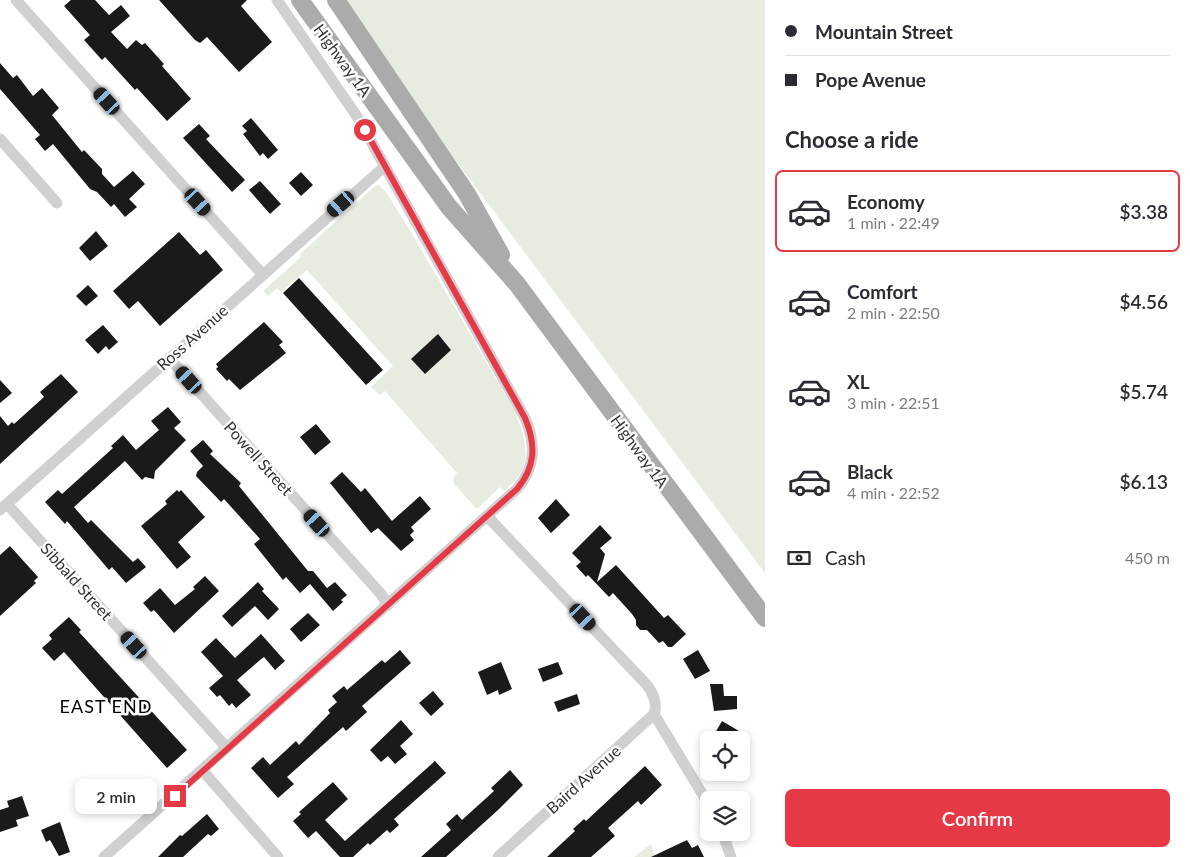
<!DOCTYPE html>
<meta charset="utf-8">
<style>
:root{--surface:#fff;--page:#f2f2f3;--text:#2b2b33;--muted:#7c7c81;--line:#e1e1e2;--accent:#e63946}
body{margin:0;font-family:Lato,sans-serif;background:var(--page);color:var(--text);height:100vh;display:flex;flex-direction:column;font-size:19px;white-space:nowrap}
*{box-sizing:border-box;margin:0}
p{font-size:16px;color:var(--muted)}
.icon{flex:none;width:28px;height:28px;fill:none;stroke:currentColor;stroke-width:2;stroke-linecap:round;stroke-linejoin:round}
.map{position:relative;flex:1;overflow:hidden}
.side{display:flex;flex-direction:column;background:var(--surface);width:425px}
.side>*{flex:none}
.hud{display:grid;align-content:center;height:110px;padding:0 20px;background:var(--surface)}
.controls{position:absolute;left:700px;top:731px;display:grid;gap:10px}
.controls a{display:grid;place-items:center;width:50px;height:50px;border-radius:8px;background:var(--surface);box-shadow:0 2px 8px #0003;font-size:25px}
.end{position:absolute;width:22px;height:22px;margin:-11px;border:6px solid #e63946;background:#fff;box-shadow:0 0 0 2px #fff}
.from{border-radius:50%}
.bubble{position:absolute;height:35px;border-radius:8px;background:var(--surface);box-shadow:0 2px 8px #0003;font-size:16px;font-weight:600;line-height:35px;text-align:center}
.car{position:absolute;width:15px;height:30px;margin:-15px -8px;border-radius:6px;box-shadow:0 0 4px 1px #0007;background:linear-gradient(#222 24%,#8ab4d8 0 40%,#222 0 76%,#8ab4d8 0 86%,#222 0)}
.hud b{display:flex;align-items:center;gap:18px;height:48px;font-size:19px}
.hud b+b{border-top:1px solid var(--line)}
.hud i{width:12px;height:12px;background:var(--text)}
ul{padding:0;list-style:none}
li{display:flex;align-items:center;gap:15px;height:82px;margin:0 10px 8px;padding:0 10px;border:2px solid transparent;border-radius:8px}
li div{flex:1}
li b{display:block;font-size:19px}
li em{font-style:normal;font-weight:600}
li.selected{border-color:var(--accent)}
li>.icon{width:45px;height:45px;stroke-width:1.5}
h2{padding:0 20px;font-size:22px;line-height:60px}
.pay{display:flex;align-items:center;gap:12px;height:55px;padding:0 20px;font-size:19px}
.pay p{margin-inline-start:auto}
.primary-button{display:flex;gap:10px;margin-top:auto;padding:10px 20px}
.primary-button a{flex:1;height:58px;border-radius:8px;background:var(--accent);color:#fff;font-size:20px;font-weight:600;line-height:58px;text-align:center}
main{display:flex;flex:1;min-height:0}
.map>svg:first-child{display:block}
.green{fill:#e6ecdf}
.building{fill:#1a1a1a}
.lines{fill:none;stroke-linecap:round;stroke-linejoin:round}
.street{stroke:#d0d0d0;stroke-width:11}
.primary{stroke:#ababab;stroke-width:18}
.route{stroke:#e63946;stroke-width:6}
.labels{text-anchor:middle;dominant-baseline:central;stroke-width:5;stroke-linejoin:round;paint-order:stroke}
.street-label{font-size:16px;fill:#333;stroke:#fff}
.neighbourhood-label{font-size:18px;letter-spacing:1px;fill:#000;stroke:#fff}
</style>
<main>
<div class="map">
<svg width="765" height="857" viewBox="0 0 765 857">
<rect width="100%" height="100%" fill="#fff"/>
<!-- green -->
<path class="green" d="M342,0H765V573L438,137Z
M379,185L386,192L411,232L514,410C522,429 532,454 520,474C517,480 509,486 504,491L500,487L477,509L454,484L453,479L457,473L385,391L380,395L371,387L393,366L307,270L281,292L277,288L268,296L263,291L301,257L300,254L375,186Z
M651,844L655,857H634Z"/>
<!-- building -->
<path class="building" d="M71,0H95L109,15L121,5L130,16L111,32L127,49L136,40L142,45L145,43L164,64L162,66L191,99L167,121L137,88L135,90L105,57L102,60L84,40L90,35L64,6Z
M159,0H247L241,6L272,42L239,72L207,37L200,43L195,40Z
M0,63L13,78L17,75L33,96L42,88L59,108L52,115L82,152L84,150L102,169V174L114,187L133,171L145,184L129,199L137,207L125,217L114,204L111,207L97,192L90,189L53,144L45,151L35,139L40,135L0,89Z
M251,118L278,150L268,159L263,153L260,156L243,134L247,131L242,126Z
M199,124L210,136L206,139L245,180L232,192L183,138Z
M301,172L313,185L301,196L289,183Z
M260,181L281,204L270,214L249,190Z
M96,231L108,246L90,261L79,248Z
M179,232L200,255L206,250L223,270L160,326L138,301L129,309L113,291Z
M299,278L383,370L366,385L283,293Z
M88,285L98,296L86,306L76,296Z
M264,322L283,342L279,345L286,353L240,390L229,379L227,381L216,369L218,367L216,364Z
M103,325L118,342L109,350L106,346L98,354L85,340Z
M438,334L451,350L425,374L411,359Z
M61,374L78,392L0,464V416L8,426L12,422L14,424L44,397L40,392Z
M0,380L12,393L0,403Z
M168,407L181,422L174,428L186,440L155,471L154,479L145,477L142,480L125,461L74,507L88,523L91,520L133,562L138,558L146,567L126,583L112,567L109,570L67,521L65,524L45,502L58,490L62,494L113,448L111,446L123,435L136,450L159,430L151,421Z
M316,424L331,442L315,455L300,437Z
M203,440L213,451L210,454L241,483L239,486L308,571H313L327,588L335,582L347,595L341,600L343,602L333,611L310,584L300,593L286,577L283,580L254,544L260,539L224,499L221,502L196,476L197,472L203,466L190,451Z
M342,472L361,492L365,488L392,521L420,496L431,509L411,527L414,531L410,535L414,540L401,551L378,528L371,533L330,483Z
M177,490L179,492L181,490L205,517L178,542L191,557L177,569L141,526L167,504L165,501Z
M556,499L570,515L551,533L538,518Z
M600,525L612,538L600,548L605,554L597,582L616,565L664,618L668,615L686,634L672,647H668L663,641L659,643L647,630H640L636,625V620L632,614L613,593L609,597L588,575L586,577L576,566L581,562L572,553Z
M10,546L38,577L34,581L36,583L0,616V555Z
M205,576L219,591L174,633L154,610L151,612L143,603L160,588L175,605L195,589L193,587Z
M258,582L264,589L262,591L279,609L268,620L255,606L232,627L222,616Z
M308,613L320,625L301,642L290,629Z
M69,617L81,630L79,632L187,750L167,768L64,652L54,661L42,648L52,639L49,635Z
M261,634L285,661L275,670L264,657L260,660L237,680L251,695L236,708L232,703L229,706L220,695L217,697L209,688L223,676L201,652L216,638L235,658Z
M400,650L411,663L362,706L367,712L346,731L343,727L287,777L294,784L278,798L251,768L263,757L270,765L296,741L299,745L330,713L328,710L337,702L332,696L344,686L347,690L382,660L385,663Z
M698,650L710,671L695,679L683,659Z
M501,662L512,689L499,695L498,690L487,695L478,672Z
M558,662L563,674L543,682L538,669Z
M710,684H723L724,696H737V709L714,711Z
M433,691L444,704L431,716L419,703Z
M577,694L580,704L558,712L554,702Z
M401,720L413,734L400,746L407,754L395,764L388,756L381,762L370,750Z
M722,721L739,731L733,740H711Z
M435,761L446,773L394,819L399,825L390,833L387,830L370,845L368,843L353,857H340L316,831L308,838L293,821L301,814L299,812L333,782L348,799L325,820L345,841Z
M645,766L662,785L641,805L638,801L608,828L615,836L591,857H547L575,831L573,829L584,819L586,821Z
M510,770L523,785L498,810L446,857H421L451,830L446,824L457,814L462,820L494,791L491,788Z
M22,796L29,816L16,820L18,826L0,832V810L9,807L7,801Z
M207,814L219,829L211,836L208,834L183,857H158L180,835L182,836Z
M60,822L70,852L59,856L50,840L46,842L41,830Z
M687,840L692,848L698,845L704,857H651Z"/>
<g class="lines">
<!-- street -->
<path class="street" d="M16,0L263,275
M0,139L57,203
M169,358L381,594L388,605
M7,504L227,748
M0,510L385,166
M487,516L646,684C653,692 658,704 654,714L498,857
M654,714L709,805
M203,771L278,857
M722,832L731,857
M104,857L517,489C536,467 536,444 525,418L358,118L277,0"/>
<!-- primary -->
<path class="primary" d="M300,0L449,207L517,284L765,618
M336,0L467,194L501,255"/>
</g>
<g class="lines">
<!-- route -->
<path class="route" d="M175,796L517,489C536,467 536,444 525,418L365,130"/>
</g>
<g class="labels">
<!-- street labels -->
<g class="street-label">
<text transform="translate(343 60) rotate(54)">Highway 1A</text>
<text transform="translate(192 337) rotate(-42)">Ross Avenue</text>
<text transform="translate(640 451) rotate(54)">Highway 1A</text>
<text transform="translate(259 458) rotate(48)">Powell Street</text>
<text transform="translate(77 581) rotate(48)">Sibbald Street</text>
<text transform="translate(583 779) rotate(-42)">Baird Avenue</text>
</g>
<!-- neighbourhood labels -->
<g class="neighbourhood-label">
<text x="106" y="706">EAST END</text>
</g>
</g>
</svg>
<div class="controls">
<a><svg class="icon" aria-label="locate" viewBox="0 0 24 24"><circle cx="12" cy="12" r="6"/><path d="M12 2v4M12 18v4M2 12h4M18 12h4"/></svg></a>
<a><svg class="icon" aria-label="layers" viewBox="0 0 24 24"><path d="M12 4l9 5-9 5-9-5zM3 14l9 5 9-5"/></svg></a>
</div>
<i class="end from" style="left:365px;top:130px"></i>
<i class="end" style="left:175px;top:796px"></i>
<div class="bubble" style="left:75px;top:779px;width:82px">2 min</div>
<i class="car" style="left:107px;top:101px;rotate:318deg"></i>
<i class="car" style="left:198px;top:202px;rotate:138deg"></i>
<i class="car" style="left:341px;top:204px;rotate:229deg"></i>
<i class="car" style="left:189px;top:380px;rotate:318deg"></i>
<i class="car" style="left:317px;top:523px;rotate:318deg"></i>
<i class="car" style="left:583px;top:617px;rotate:137deg"></i>
<i class="car" style="left:134px;top:645px;rotate:318deg"></i>
</div>
<section class="side">
<div class="hud">
<b><i class="from"></i>Mountain Street</b>
<b><i></i>Pope Avenue</b>
</div>
<h2>Choose a ride</h2>
<ul>
<li class="selected"><svg class="icon" aria-label="car" viewBox="0 0 24 24"><path d="M5 17H2v-5l4-1 3-4h7l3 4 3 1v5h-3M9 17h6M6 11h13"/><circle cx="7" cy="17" r="2"/><circle cx="17" cy="17" r="2"/></svg><div><b>Economy</b><p>1 min · 22:49</p></div><em>$3.38</em></li>
<li><svg class="icon" aria-label="car" viewBox="0 0 24 24"><path d="M5 17H2v-5l4-1 3-4h7l3 4 3 1v5h-3M9 17h6M6 11h13"/><circle cx="7" cy="17" r="2"/><circle cx="17" cy="17" r="2"/></svg><div><b>Comfort</b><p>2 min · 22:50</p></div><em>$4.56</em></li>
<li><svg class="icon" aria-label="car" viewBox="0 0 24 24"><path d="M5 17H2v-5l4-1 3-4h7l3 4 3 1v5h-3M9 17h6M6 11h13"/><circle cx="7" cy="17" r="2"/><circle cx="17" cy="17" r="2"/></svg><div><b>XL</b><p>3 min · 22:51</p></div><em>$5.74</em></li>
<li><svg class="icon" aria-label="car" viewBox="0 0 24 24"><path d="M5 17H2v-5l4-1 3-4h7l3 4 3 1v5h-3M9 17h6M6 11h13"/><circle cx="7" cy="17" r="2"/><circle cx="17" cy="17" r="2"/></svg><div><b>Black</b><p>4 min · 22:52</p></div><em>$6.13</em></li>
</ul>
<div class="pay"><svg class="icon" aria-label="cash" viewBox="0 0 24 24"><path d="M3 7h18v10H3z"/><circle cx="12" cy="12" r="2"/></svg>Cash<p>450 m</p></div>
<div class="primary-button"><a>Confirm</a></div>
</section>
</main>
